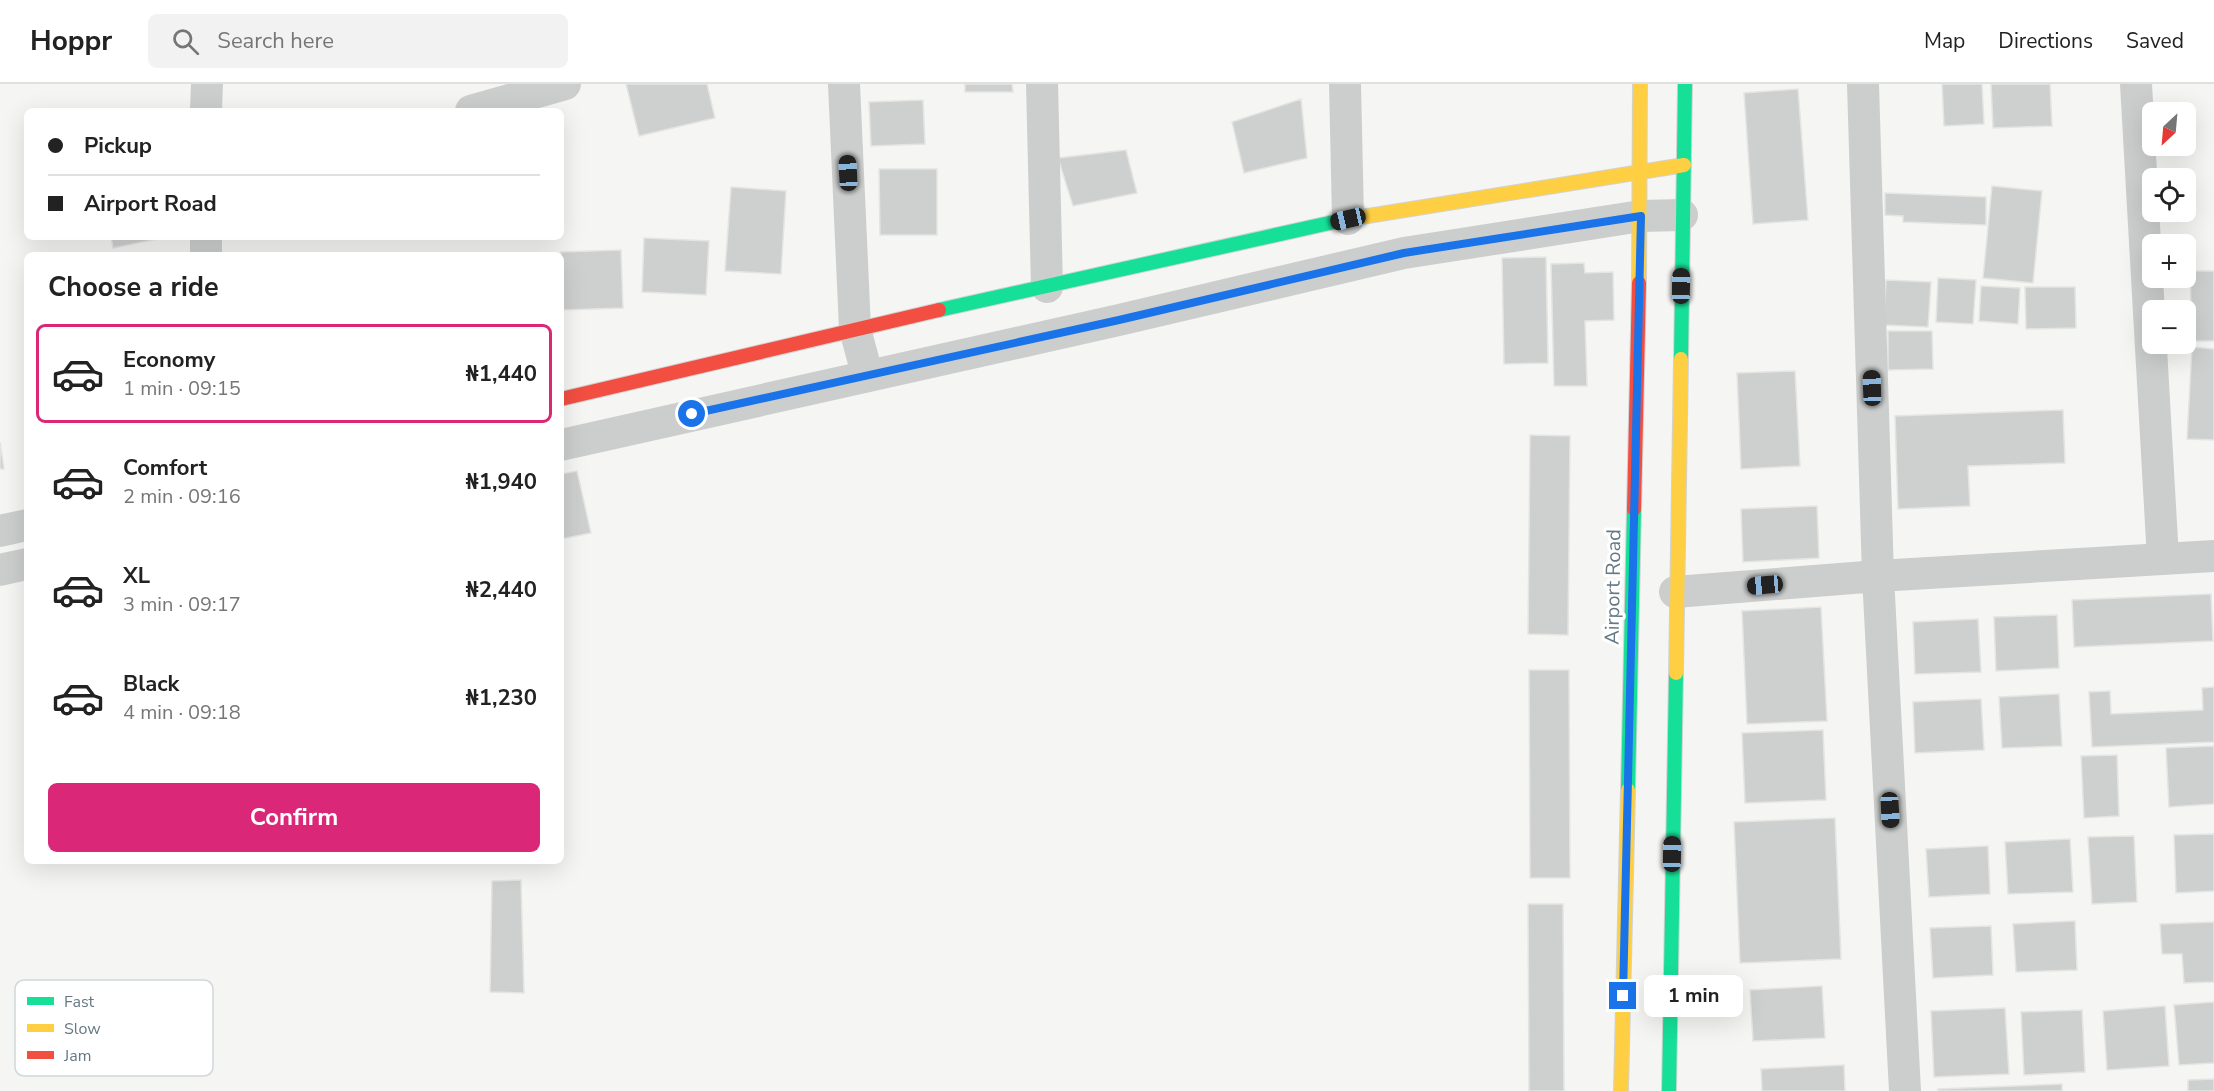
<!DOCTYPE html>
<meta charset="utf-8">
<style>
:root{--surface:#fff;--page:#f2f2f2;--text:#222;--muted:#767676;--line:#e0e0e0;--accent:#db2777}
body{margin:0;font-family:"Nunito Sans",sans-serif;background:var(--page);color:var(--text);height:100vh;display:flex;flex-direction:column;font-size:22px;white-space:nowrap}
*{box-sizing:border-box;margin:0}
p{font-size:20px;color:var(--muted)}
.icon{flex:none;width:33px;height:33px;fill:none;stroke:currentColor;stroke-width:2;stroke-linecap:round;stroke-linejoin:round}
.map{position:relative;flex:1;overflow:hidden}
.sheet{position:absolute;left:24px;top:168px;width:540px;height:612px;display:flex;flex-direction:column;background:var(--surface);border-radius:9px;box-shadow:0 6px 24px #0002}
.sheet>*{flex:none}
.guide{position:absolute;left:24px;top:24px;width:540px;height:132px;border-radius:9px;box-shadow:0 6px 24px #0002;display:grid;align-content:center;height:132px;padding:0 24px;background:var(--surface)}
.needle{width:39px;rotate:206deg}
.tools{position:absolute;left:2142px;top:18px;display:grid;gap:12px}
.tools a{display:grid;place-items:center;width:54px;height:54px;border-radius:9px;background:var(--surface);box-shadow:0 6px 24px #0002;font-size:30px}
.end{position:absolute;width:27px;height:27px;margin:-14px;border:8px solid #1a73e8;background:#fff;box-shadow:0 0 0 3px #fff}
.from{border-radius:50%}
.bubble{position:absolute;height:42px;border-radius:9px;background:var(--surface);box-shadow:0 6px 24px #0002;font-size:20px;font-weight:700;line-height:42px;text-align:center}
.car{position:absolute;width:18px;height:36px;margin:-18px -9px;border-radius:8px;box-shadow:0 0 4px 2px #0007;background:linear-gradient(#222 24%,#8ab4d8 0 40%,#222 0 76%,#8ab4d8 0 86%,#222 0)}
.guide b{display:flex;align-items:center;gap:21px;height:57px;font-size:22px}
.guide b+b{border-top:2px solid var(--line)}
.guide i{width:15px;height:15px;background:var(--text)}
ul{padding:0;list-style:none}
li{display:flex;align-items:center;gap:18px;height:99px;margin:0 12px 9px;padding:0 12px;border:3px solid transparent;border-radius:9px}
li div{flex:1}
li b{display:block;font-size:22px}
li em{font-style:normal;font-weight:700}
li.on{border-color:var(--accent)}
li>.icon{width:54px;height:54px;stroke-width:1.5}
h2{padding:0 24px;font-size:27px;line-height:72px}
.primary-button{display:flex;gap:12px;margin-top:auto;padding:12px 24px}
.primary-button a{flex:1;height:69px;border-radius:9px;background:var(--accent);color:#fff;font-size:24px;font-weight:700;line-height:69px;text-align:center}
header{display:flex;align-items:center;gap:36px;box-sizing:border-box;height:84px;padding:0 30px;background:var(--surface);border-bottom:2px solid var(--line)}
header strong{font-size:28px}
nav{display:flex;gap:33px;margin-inline-start:auto;font-size:21px}
.search{width:420px;height:54px;background:var(--page);display:flex;align-items:center;gap:15px;box-sizing:border-box;padding:0 21px;border-radius:9px;color:var(--muted);font-size:22px}
.map>svg:first-child{display:block}
.building{fill:#ced0d0;stroke:#e4e4e3;stroke-width:1.5}
.lines{fill:none;stroke-linecap:round;stroke-linejoin:round}
.fast-casing{stroke:#d1d3d3;stroke-width:16}
.slow-casing{stroke:#d1d3d3;stroke-width:16}
.jam-casing{stroke:#d1d3d3;stroke-width:16}
.street{stroke:#cccece;stroke-width:32}
.fast{stroke:#16e098;stroke-width:14}
.slow{stroke:#ffcf43;stroke-width:14}
.jam{stroke:#f24e42;stroke-width:14}
.route{stroke:#1a73e8;stroke-width:8}
.labels{text-anchor:middle;dominant-baseline:central;stroke-width:6;stroke-linejoin:round;paint-order:stroke}
.street-label{font-size:20px;fill:#647985;stroke:#fff}
.key{fill:#fff;stroke:#d0d7da;stroke-width:1.5}
.key-label{font-size:16px;fill:#647985}
</style>
<header>
<strong>Hoppr</strong>
<div class="search"><svg class="icon" aria-label="search" viewBox="0 0 24 24"><circle cx="10" cy="10" r="6"/><path d="M15 15l6 6"/></svg>Search here</div>
<nav><a>Map</a><a>Directions</a><a>Saved</a></nav>
</header>
<div class="map">
<svg width="2214" height="1007" viewBox="0 0 2214 1007">
<rect width="100%" height="100%" fill="#f5f5f3"/>
<!-- building -->
<path class="building" d="M626,0H707L715,34L639,52Z
M965,0H1012L1013,8H965Z
M1942,0H1982L1984,40L1944,42Z
M1991,0H2050L2052,42L1993,44Z
M1798,5L1808,136L1753,140L1744,9Z
M1301,15L1307,74L1244,89L1232,38Z
M923,16L925,60L871,62L869,18Z
M1126,66L1137,109L1073,122L1058,74Z
M879,85H937V151H880Z
M1992,102L2042,107L2033,199L1983,194Z
M731,103L786,107L781,190L725,187Z
M1885,109L1986,113V141L1903,138V132L1885,131Z
M111,153H167L113,164Z
M644,154L709,157L706,211L642,208Z
M621,166L623,224L563,226L561,168Z
M1546,173L1548,279L1504,280L1502,174Z
M1584,179L1585,189L1613,188L1614,236L1585,237L1587,302H1554L1551,180Z
M2190,187H2214V257H2192Z
M1938,194L1976,196L1973,240L1936,238Z
M1886,196L1931,198L1928,243L1884,241Z
M1981,202L2020,204L2018,240L1979,237Z
M2025,203H2075L2076,244L2026,245Z
M1888,247H1932L1933,285L1888,286Z
M2192,263L2214,265V356L2187,355Z
M1795,287L1800,382L1741,385L1737,289Z
M2063,326L2065,379L1968,382L1970,422L1898,425L1895,332Z
M1530,351L1570,352L1568,551L1528,550Z
M0,358L4,385H0Z
M577,387L591,449L561,455V390Z
M1817,422L1819,474L1743,478L1741,425Z
M2211,510L2213,557L2074,563L2072,516Z
M1821,523L1827,637L1747,640L1742,527Z
M2057,531L2059,584L1996,587L1994,533Z
M1978,535L1981,588L1915,590L1913,538Z
M1529,586H1569L1570,794H1530Z
M2214,603V658L2092,663L2089,608L2110,607L2111,630L2203,626L2202,604Z
M2059,610L2062,662L2002,664L1999,613Z
M1981,615L1984,666L1915,669L1913,618Z
M1823,646L1826,716L1745,719L1742,649Z
M2214,662V720L2169,723L2166,664Z
M2117,671L2119,732L2084,734L2081,672Z
M1835,734L1841,875L1740,879L1734,738Z
M2214,750V807L2176,809L2174,751Z
M2134,752L2137,818L2092,820L2088,753Z
M2070,755L2073,808L2008,810L2005,758Z
M1988,762L1990,810L1929,813L1926,765Z
M521,796L524,909L490,908L492,797Z
M1528,820H1563L1564,1007H1529Z
M2075,837L2077,886L2016,888L2013,840Z
M2214,838V898L2184,899L2182,870H2162L2160,840Z
M1991,842L1993,891L1933,894L1930,844Z
M1822,902L1825,954L1753,957L1750,906Z
M2214,918V979L2179,981L2174,921Z
M2165,922L2169,982L2107,986L2103,927Z
M2005,924L2009,990L1934,993L1931,927Z
M2082,926L2085,988L2024,991L2021,928Z
M1844,981L1845,1007H1762L1761,985Z
M2214,995V1007H2188V996Z
M2062,1000V1007H1938V1005Z"/>
<g class="lines">
<!-- fast casing -->
<g class="fast-casing">
<path id="fast" d="M939,226L1343,136
M1681,275L1685,0
M1628,706L1634,425
M1669,1007L1676,589"/>
</g>
<!-- slow casing -->
<g class="slow-casing">
<path id="slow" d="M1343,136L1684,81
M1639,199L1640,0
M1676,589L1681,275
M1621,1007L1628,706"/>
</g>
<!-- jam casing -->
<g class="jam-casing">
<path id="jam" d="M561,315L939,226
M1634,425L1639,199"/>
</g>
<!-- street -->
<path class="street" d="M844,0L855,245L867,290
M1042,0L1047,203
M1345,0L1348,135
M1863,0L1878,492L1905,1007
M2136,0L2163,475
M206,27L207,0
M471,27L565,0
M206,153V171
M561,361L1119,236L1404,169L1641,132L1682,131
M0,447L27,441
M0,486L27,480
M1675,508L1878,492L2214,472"/>
<!-- fast -->
<use href="#fast" class="fast"/>
<!-- slow -->
<use href="#slow" class="slow"/>
<!-- jam -->
<use href="#jam" class="jam"/>
</g>
<g class="lines">
<!-- route -->
<path class="route" d="M692,330L1119,236L1404,169L1641,132L1623,912"/>
</g>
<g class="labels">
<!-- street labels -->
<g class="street-label">
<text transform="translate(1613 503) rotate(-89)">Airport Road</text>
</g>
</g>
<!-- legend -->
<rect x="15" y="896" width="198" height="96" rx="9" class="key"/>
<rect x="27" y="913" width="27" height="8" fill="#16e098"/>
<rect x="27" y="940" width="27" height="8" fill="#ffcf43"/>
<rect x="27" y="967" width="27" height="8" fill="#f24e42"/>
<g class="key-label">
<text x="64" y="923">Fast</text>
<text x="64" y="950">Slow</text>
<text x="64" y="977">Jam</text>
</g>
</svg>
<div class="tools">
<a><svg class="needle" viewBox="-14 -14 28 28"><path d="M0-13l5 13h-10z" fill="#e53935"/><path d="M0 13l5-13h-10z" fill="#767676"/></svg></a>
<a><svg class="icon" aria-label="locate" viewBox="0 0 24 24"><circle cx="12" cy="12" r="6"/><path d="M12 2v4M12 18v4M2 12h4M18 12h4"/></svg></a>
<a>+</a>
<a>−</a>
</div>
<i class="end from" style="left:692px;top:330px"></i>
<i class="end" style="left:1623px;top:912px"></i>
<div class="bubble" style="left:1644px;top:891px;width:99px">1 min</div>
<i class="car" style="left:848px;top:89px;rotate:357deg"></i>
<i class="car" style="left:1348px;top:135px;rotate:257deg"></i>
<i class="car" style="left:1681px;top:202px;rotate:1deg"></i>
<i class="car" style="left:1872px;top:304px;rotate:358deg"></i>
<i class="car" style="left:1765px;top:501px;rotate:265deg"></i>
<i class="car" style="left:1890px;top:726px;rotate:177deg"></i>
<i class="car" style="left:1672px;top:770px;rotate:1deg"></i>
<div class="guide">
<b><i class="from"></i>Pickup</b>
<b><i></i>Airport Road</b>
</div>
<section class="sheet">
<h2>Choose a ride</h2>
<ul>
<li class="on"><svg class="icon" aria-label="car" viewBox="0 0 24 24"><path d="M5 17H2v-5l4-1 3-4h7l3 4 3 1v5h-3M9 17h6M6 11h13"/><circle cx="7" cy="17" r="2"/><circle cx="17" cy="17" r="2"/></svg><div><b>Economy</b><p>1 min · 09:15</p></div><em>₦1,440</em></li>
<li><svg class="icon" aria-label="car" viewBox="0 0 24 24"><path d="M5 17H2v-5l4-1 3-4h7l3 4 3 1v5h-3M9 17h6M6 11h13"/><circle cx="7" cy="17" r="2"/><circle cx="17" cy="17" r="2"/></svg><div><b>Comfort</b><p>2 min · 09:16</p></div><em>₦1,940</em></li>
<li><svg class="icon" aria-label="car" viewBox="0 0 24 24"><path d="M5 17H2v-5l4-1 3-4h7l3 4 3 1v5h-3M9 17h6M6 11h13"/><circle cx="7" cy="17" r="2"/><circle cx="17" cy="17" r="2"/></svg><div><b>XL</b><p>3 min · 09:17</p></div><em>₦2,440</em></li>
<li><svg class="icon" aria-label="car" viewBox="0 0 24 24"><path d="M5 17H2v-5l4-1 3-4h7l3 4 3 1v5h-3M9 17h6M6 11h13"/><circle cx="7" cy="17" r="2"/><circle cx="17" cy="17" r="2"/></svg><div><b>Black</b><p>4 min · 09:18</p></div><em>₦1,230</em></li>
</ul>
<div class="primary-button"><a>Confirm</a></div>
</section>
</div>
